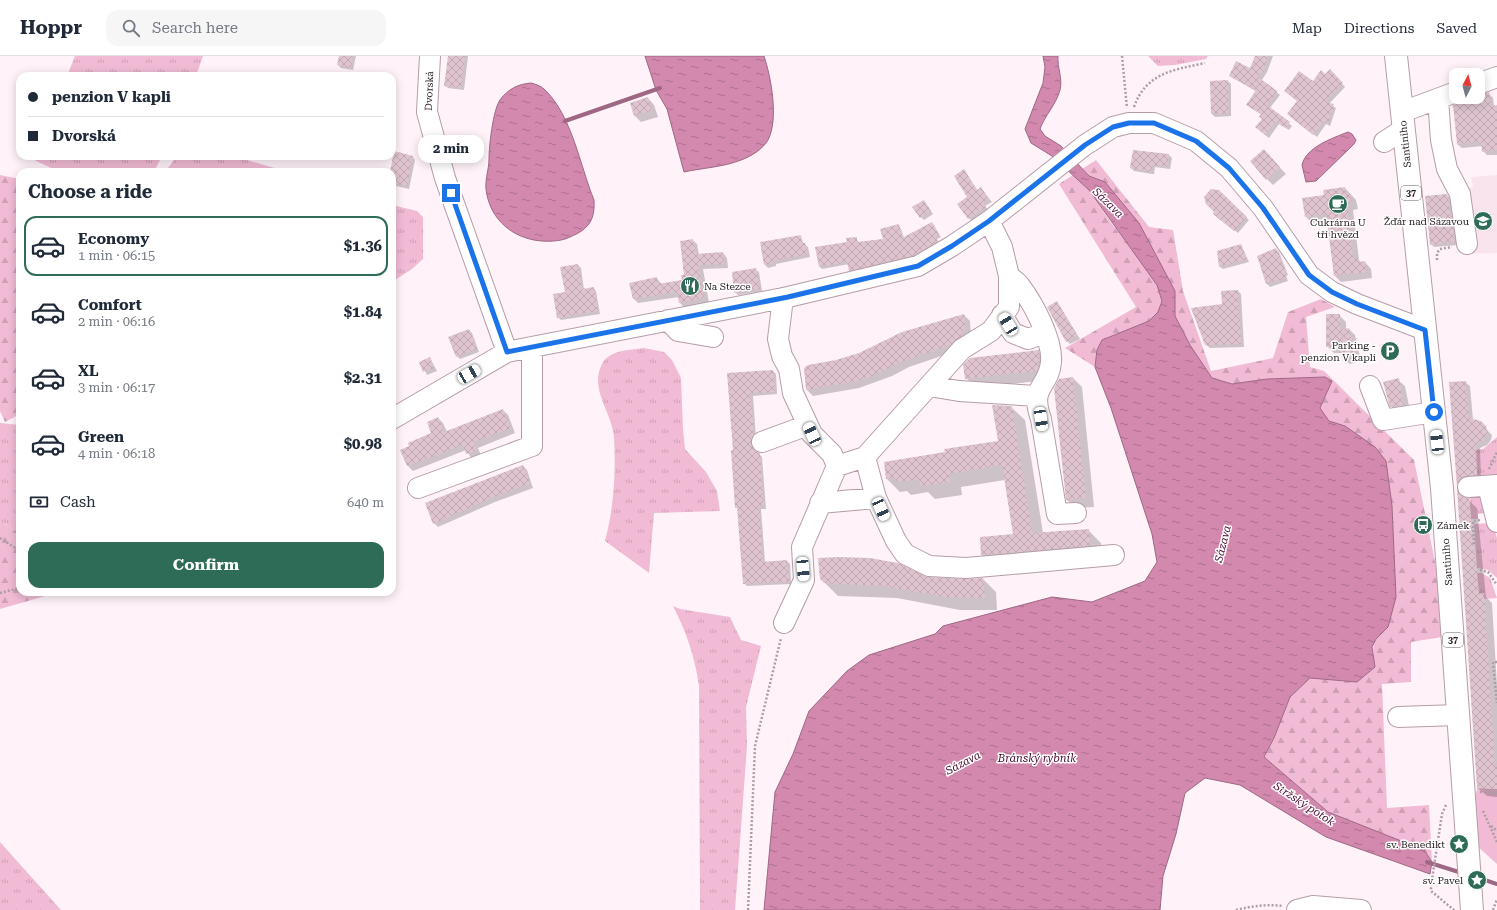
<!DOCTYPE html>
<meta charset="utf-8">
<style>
:root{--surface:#fff;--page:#f6f6f7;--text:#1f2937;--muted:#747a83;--line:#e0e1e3;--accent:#2f6c57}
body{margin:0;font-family:"Roboto Serif",serif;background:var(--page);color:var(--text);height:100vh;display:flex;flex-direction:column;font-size:15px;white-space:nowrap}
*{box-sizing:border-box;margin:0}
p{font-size:13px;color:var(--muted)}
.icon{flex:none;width:22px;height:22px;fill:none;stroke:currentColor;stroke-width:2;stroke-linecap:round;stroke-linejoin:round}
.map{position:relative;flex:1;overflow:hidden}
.details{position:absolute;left:16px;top:112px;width:380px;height:428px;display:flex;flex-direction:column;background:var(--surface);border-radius:12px;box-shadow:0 2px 10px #0003}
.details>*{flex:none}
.hud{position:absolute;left:16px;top:16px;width:380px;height:88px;border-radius:12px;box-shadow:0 2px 10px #0003;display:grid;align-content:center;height:88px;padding:0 12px;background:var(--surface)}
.needle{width:26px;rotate:6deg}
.buttons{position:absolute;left:1449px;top:12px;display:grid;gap:8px}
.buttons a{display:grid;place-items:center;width:36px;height:36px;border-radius:8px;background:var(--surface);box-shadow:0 2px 10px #0003;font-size:20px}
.end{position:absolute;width:18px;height:18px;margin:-9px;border:5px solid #1a73e8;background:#fff;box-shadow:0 0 0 2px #fff}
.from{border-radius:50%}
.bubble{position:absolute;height:28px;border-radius:12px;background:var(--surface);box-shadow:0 2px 10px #0003;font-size:13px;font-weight:700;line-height:28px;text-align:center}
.car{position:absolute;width:12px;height:24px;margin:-12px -6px;border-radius:5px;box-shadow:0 0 3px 1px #0007;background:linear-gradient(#fff 24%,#345 0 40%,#fff 0 76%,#345 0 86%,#fff 0)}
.hud b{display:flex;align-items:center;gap:14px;height:38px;font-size:15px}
.hud b+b{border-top:1px solid var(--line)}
.hud i{width:10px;height:10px;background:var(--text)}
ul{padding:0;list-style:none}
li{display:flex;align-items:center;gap:12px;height:60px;margin:0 8px 6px;padding:0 4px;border:2px solid transparent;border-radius:12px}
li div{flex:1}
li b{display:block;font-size:15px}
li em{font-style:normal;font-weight:700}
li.selected{border-color:var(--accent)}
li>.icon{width:36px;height:36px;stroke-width:1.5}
h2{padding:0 12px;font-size:18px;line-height:48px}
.pay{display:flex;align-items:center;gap:10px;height:44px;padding:0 12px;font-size:15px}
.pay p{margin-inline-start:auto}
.cta{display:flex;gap:8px;margin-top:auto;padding:8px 12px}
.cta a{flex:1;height:46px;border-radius:12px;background:var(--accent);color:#fff;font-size:16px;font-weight:700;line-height:46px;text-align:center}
header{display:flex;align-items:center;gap:24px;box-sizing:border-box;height:56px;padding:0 20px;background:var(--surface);border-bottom:1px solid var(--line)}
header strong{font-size:19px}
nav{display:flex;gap:22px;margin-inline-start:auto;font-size:14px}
.search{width:280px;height:36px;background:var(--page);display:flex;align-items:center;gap:10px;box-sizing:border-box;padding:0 14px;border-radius:12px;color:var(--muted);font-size:15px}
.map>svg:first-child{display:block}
.built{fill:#f9e4ed}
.grass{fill:url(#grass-tufts)}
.forest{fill:url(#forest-firs)}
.park{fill:#f1bbd5}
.water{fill:url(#water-ripples);stroke:#9e6783}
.shadow{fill:#0003}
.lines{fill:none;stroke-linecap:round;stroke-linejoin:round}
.stream{stroke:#9e6783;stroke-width:4}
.building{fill:url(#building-cross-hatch)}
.minor-casing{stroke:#b69ca8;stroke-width:22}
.major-casing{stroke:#b69ca8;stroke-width:24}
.path{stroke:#ab9fa5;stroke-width:2.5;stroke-dasharray:2 2;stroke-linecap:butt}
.minor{stroke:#fff;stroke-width:20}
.major{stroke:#fff;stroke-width:22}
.route{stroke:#1a73e8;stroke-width:5}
.labels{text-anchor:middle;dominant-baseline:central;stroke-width:3;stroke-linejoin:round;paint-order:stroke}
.shield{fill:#fff;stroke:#655e62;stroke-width:1}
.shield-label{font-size:9px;font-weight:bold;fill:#23191e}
.street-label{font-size:10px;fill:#23191e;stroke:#fff}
.poi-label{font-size:10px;fill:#23191e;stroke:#fff;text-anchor:end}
.water-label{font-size:11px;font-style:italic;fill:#4b0932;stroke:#fff}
</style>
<header>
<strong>Hoppr</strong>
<div class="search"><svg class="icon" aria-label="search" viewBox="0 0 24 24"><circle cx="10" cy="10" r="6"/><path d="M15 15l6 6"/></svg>Search here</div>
<nav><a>Map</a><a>Directions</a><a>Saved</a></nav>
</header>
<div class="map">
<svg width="1497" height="854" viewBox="0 0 1497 854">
<defs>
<pattern id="grass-tufts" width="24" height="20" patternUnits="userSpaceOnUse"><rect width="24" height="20" fill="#f1bbd5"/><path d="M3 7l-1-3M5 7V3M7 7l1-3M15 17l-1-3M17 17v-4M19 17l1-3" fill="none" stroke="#cea0b6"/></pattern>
<pattern id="forest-firs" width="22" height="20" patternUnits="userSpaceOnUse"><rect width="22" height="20" fill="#f1bbd5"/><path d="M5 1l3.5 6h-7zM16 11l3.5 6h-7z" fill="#cea0b6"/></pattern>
<pattern id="water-ripples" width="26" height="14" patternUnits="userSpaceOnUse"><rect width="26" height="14" fill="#d389ae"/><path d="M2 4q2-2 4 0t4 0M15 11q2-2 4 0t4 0" fill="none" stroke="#ab6f8d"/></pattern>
<pattern id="building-cross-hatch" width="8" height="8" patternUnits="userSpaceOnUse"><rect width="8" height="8" fill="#dfc4d0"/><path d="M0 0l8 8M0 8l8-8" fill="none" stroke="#bfa8b2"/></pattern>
</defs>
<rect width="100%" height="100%" fill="#fff3f9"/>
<!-- built -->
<path class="built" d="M1497,119V197L1471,198L1467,132L1473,131L1471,121Z"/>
<!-- grass -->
<path class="grass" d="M75,0H203L196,20H67Z
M1148,0H1208L1206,3L1175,9L1158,10Z
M32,100H162L154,116H60L36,105Z
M177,100H233L288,116H165Z
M392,149L417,155L423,161V203L412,213L392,226Z
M644,292L664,296L672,304L681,322L683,373L685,393L706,416L717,435L720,455L654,457L649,517L605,485C614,451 616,416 614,381C612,356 589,333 602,308C609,294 630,294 644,292Z
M0,367L20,369V477L0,465Z
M1497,381V425L1477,426L1475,394L1483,393Z
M1469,435L1480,437L1491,462H1485V457L1478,458V463H1471Z
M1491,467L1493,468L1497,482V522L1488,514L1477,512L1474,468Z
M1477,517H1482L1490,522L1497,542L1484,543V537L1479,538Z
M673,550L680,553L730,561L741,584L761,590L746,651L747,690L735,854H700L699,630C695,601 686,575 673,550Z
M0,786L61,854H0Z"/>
<!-- forest -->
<path class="forest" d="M1096,104L1149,171L1173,174L1183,235L1211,315L1273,302L1288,256L1321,243L1335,251L1306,261L1310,311L1324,315L1414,404L1440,530L1442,581L1411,586V626L1382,628L1387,752L1429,749L1432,806L1424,794L1328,756L1264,702L1274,682L1290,641L1310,622L1357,626L1375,611C1372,588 1371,587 1388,571L1393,484L1392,450L1386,405L1345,370L1329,365L1320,352L1328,335L1325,321L1267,323L1232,328L1212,322L1190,289L1175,260V235L1105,126L1089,120L1082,113Z
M0,119L20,123V358L5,366L0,355Z
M1073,119L1089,134L1112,168L1139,202L1157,229L1162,245L1158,257L1149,265L1128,274L1097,294L1095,311L1065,292L1136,251L1059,128Z
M0,465L20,477V536H59L0,553Z"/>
<!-- park -->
<path class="park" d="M1477,732L1497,733V808L1476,789L1473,755Z"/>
<!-- water -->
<path class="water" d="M645,0H764C771,21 779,63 768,84C763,93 750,101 741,104C724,111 702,112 684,116L667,53L656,34Z
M1043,0H1058C1057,11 1063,23 1060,34C1056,49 1045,59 1040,73L1045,80L1061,90L1089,120L1105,126L1139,167L1175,235V260L1190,289L1212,322L1232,328L1267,323L1325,321L1332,325L1320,352L1329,365L1345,370L1375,391L1386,405L1392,450L1396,541L1388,571L1376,583L1372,591L1375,611L1357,626L1310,622L1290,641L1274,682L1264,701L1328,756L1424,794L1432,806L1430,818L1326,781L1240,729L1205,722L1185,737L1176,778L1163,820L1160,854H764L775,736L793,698L809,655L847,615L869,599L935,578L943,570L1052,541L1092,546L1145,525L1157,506L1152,478L1111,352L1095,311L1097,294L1102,284L1149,265L1158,256L1162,245L1157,229L1089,134L1052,100L1031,87L1025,73L1043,27L1045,11Z
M531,27C535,28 541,30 544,33C572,59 580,110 594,144C595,164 589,173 570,181C560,186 545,186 534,184C508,179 489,160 486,133C485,123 489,113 489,103C489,90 493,54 500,44C508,33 518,28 531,27Z
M1348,76L1352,78L1356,84L1354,88L1316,125L1306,126L1302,109C1306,91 1333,82 1348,76Z"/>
<!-- shadow -->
<path class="shadow" d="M340,0H356L353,14L341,12L338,9Z
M449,0H468L464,34L448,32L445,29Z
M1256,0H1273L1267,16L1262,24L1280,39L1270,52L1292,70L1289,74L1279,68L1269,82L1260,75L1262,59L1247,49L1257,36L1230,20L1250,13Z
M1330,14L1345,31L1329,48L1336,52L1330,70L1326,68L1317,81L1291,61L1313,26L1326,19Z
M375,16L391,19L394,22L395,26L393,45L392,20H372H374Z
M1228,25L1231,28V60L1215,61L1212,58Z
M1488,37L1493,42L1494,50H1497V99H1487L1483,95V90L1462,92L1457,88L1461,47L1467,41H1478Z
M648,42L654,49L658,61L641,66L634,59Z
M1169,99L1172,102L1170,113L1155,111L1154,118H1152L1134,115L1131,112Z
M413,101L415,104L409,133L392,129L391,116Z
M1270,101L1286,118L1273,129L1267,123Z
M964,114L978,135L984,136L992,146L985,150L988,154L972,165L969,162L968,142Z
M1345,132L1356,144L1358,153L1353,154L1359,204L1362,207L1365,206L1371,213L1372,222L1341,226L1335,220L1328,165L1312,167L1306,161L1325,139Z
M1218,135L1249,164L1238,177L1217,161Z
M1447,139L1450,142L1458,189L1434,191L1431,188Z
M926,148L933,158L924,164L921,161Z
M932,168L941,181L937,183L940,188L917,202L853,217L850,214L849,208L822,213L819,210L848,186L856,182L859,187L884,184L898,170L901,173L904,182Z
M800,180L804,188L808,191L810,201L776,208V210L768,212L765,209Z
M692,184L697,188L699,199L723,197L727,202L728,212L703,213L709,247L684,251L679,246V241L638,247L633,242L656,222L662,228L683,225Z
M1241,189L1249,206L1223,213L1220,211Z
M1276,193L1279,196L1288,219L1286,220L1288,225L1270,231L1267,228L1259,201Z
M578,209L581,212L584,234L593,232L596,235L600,258L561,264L558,261Z
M756,214L759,216L762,235L738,239L735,236Z
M1238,235L1241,238L1244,291L1210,292L1206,289L1223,249Z
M1057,246L1080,283L1070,288L1067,285Z
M964,259L970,265L971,280L956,295L909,311L892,320L859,332L813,340L807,334L836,305L860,298L902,277Z
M1339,259L1346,266V273H1349L1355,279L1361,305L1350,308L1343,302L1342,297H1334L1327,290Z
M469,274L472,277L479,296L460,303L457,300Z
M1038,295L1048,305L1047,324L976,332L966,322Z
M430,302L437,315L427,319L421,306Z
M773,315L776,318L777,338L753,340L756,382L753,387L754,393L762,401L766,453H761L765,506L787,505L790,508L791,528L747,530L744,527L739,454L736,451L735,395L728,318Z
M1073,322L1082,331L1094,451L1076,452L1067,444Z
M1398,324L1405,330L1410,355L1398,357L1391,351Z
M1465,326L1470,330L1473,364L1482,369L1492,379L1491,384L1487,389L1480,392L1481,423L1461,433L1458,430L1450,327Z
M392,338L395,344L392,346Z
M1011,351L1025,364L1043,477L1088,474L1101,487L1102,502L995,512L982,499L1014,479L1005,424L961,431L962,439L935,443L928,436L911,439L907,435L900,436L887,423L946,397L999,386Z
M503,354L508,359L515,377L478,392L481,399L472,403L466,394L413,415L408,410L402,394L433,378L438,362L443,367L447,376Z
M523,410L527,414L533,432L495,446L438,471L434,467Z
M1458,435L1477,452L1486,541L1492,547L1497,629V741L1487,740L1478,732Z
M928,522L966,524L983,523L996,536L997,554H960L897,542L838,540L821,523Z"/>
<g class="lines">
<!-- stream -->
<path class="stream" d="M565,65L660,32
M1427,806L1462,817
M1476,821L1497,828"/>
</g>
<!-- building -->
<path class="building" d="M339,0H352L351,12L337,9Z
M448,0H465L461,32L444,30Z
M1255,0H1268L1264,13L1258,21L1277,35L1267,49L1290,66L1286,72L1275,66L1265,79L1255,71L1262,63L1259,61L1261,58L1246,49L1256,34L1229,20L1236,5L1250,12Z
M1330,13L1343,27L1325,46L1334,48L1328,68L1323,66L1313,79L1287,58L1297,45L1284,35L1299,15L1313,25L1321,14L1325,18Z
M1228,24V58H1211L1210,25Z
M1489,36L1491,50L1497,49V94L1482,96L1481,86L1457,88L1453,49L1460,47L1466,41H1478V39Z
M648,41L652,54L634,60L630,47Z
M1264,93L1280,111L1266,124L1250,105Z
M1133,94L1169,98L1167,111L1152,109L1151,115L1148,116L1130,112Z
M394,95L413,100L407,130L392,127V116H390Z
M964,113L977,134L981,131L989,143L983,147L986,151L968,163L957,148L967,141L954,120Z
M1345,131V138L1350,137L1352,147L1347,148L1353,203L1358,202L1359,206L1365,205L1367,216L1334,220L1326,158L1305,161L1302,142L1324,139L1323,134Z
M1211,133L1219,134L1247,161L1234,175L1213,158L1214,156L1206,148L1204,141Z
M1447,138L1455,186L1430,189L1425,140Z
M924,144L931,155L920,162L912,151Z
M932,166L939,178L935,180L937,185L914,199L849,215L847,206L819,211L815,191L847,186L846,182L857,181V186L883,183L880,173L899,168L902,182Z
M801,179L802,187H805L808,198L773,205L774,207L764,209L760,186Z
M693,183L696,198L723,196L724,208L698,209L704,242L679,247L677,236L633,243L629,227L657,221L658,228L682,224L681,219H684L680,185Z
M1241,188L1247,203L1219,211L1217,195Z
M1276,192L1286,216L1284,217L1286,222L1266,228L1257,200Z
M578,208L582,233L594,231L598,255L557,262L553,238L565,236L560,211Z
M756,212L760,233L734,237L732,216Z
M1238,234L1241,288L1205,289L1191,252L1222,248L1221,235Z
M1057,245L1077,279L1066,286L1047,251Z
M964,258L965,274H961L962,280L950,289L903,305L870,321L852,326L806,334L804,312L808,309L836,304L859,297L902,276Z
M1326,258H1340V274L1349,272L1356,299L1342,302L1340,290L1326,291Z
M469,273L477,293L456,301L448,281Z
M1039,294V305L1037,315L965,323L963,309L970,302Z
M430,301L434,312L423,316L419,306Z
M773,314L775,336L750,337L754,378L751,384L754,395L760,397L764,450L759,451L763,506L787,504L789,526L743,528L737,452H735L731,394H733L727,317Z
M1073,321L1086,442L1066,444L1054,332L1059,323Z
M1399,322L1404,349L1390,351L1383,326Z
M1466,325L1469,362L1481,365L1486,370L1488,377L1483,385L1476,388L1477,419L1462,421L1458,426L1457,431L1449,326Z
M992,349L1012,350L1032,477L1089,473L1090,490L981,499L980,481L1013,478L1002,409L949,418L950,426L921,430L919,423L897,426L896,422L886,423L884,406L945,396L944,393L998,385Z
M503,353L511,372L474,386L477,394L466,398L463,389L407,410L400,394L409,390L408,387L431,377L427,366L438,361L444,376Z
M523,409L530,427L491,442L433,468L425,447Z
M1457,433L1463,441L1469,442L1479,538L1484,537L1495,711H1497V733L1477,732Z
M839,501L870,502L898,507L928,521L965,523L983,522L985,542L946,541L883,530L824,527L820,523L818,502Z"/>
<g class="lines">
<!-- minor casing -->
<g class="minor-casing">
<path id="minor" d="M430,0L427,56L445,122L507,296
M1478,28L1497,21
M1438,43L1441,84L1447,113L1460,138L1467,188
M1402,56L1456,36
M1384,86L1404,73
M1009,220C1012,223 1018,226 1020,230C1033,247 1053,284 1051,306C1049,332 1029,329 1041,363L1057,458L1076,457
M783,242L778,283L782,300L789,313L793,337L812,378L832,398L837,410
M1002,259L1013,277L1028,283L1045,277
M668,264L678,275L713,281
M929,330L959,335L1037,340
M1370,330L1383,364L1434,356
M392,363L507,296L788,241L918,210L952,190L989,165L1085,89L1113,71L1129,67H1154L1196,85L1229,112L1263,152L1309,219L1332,236L1357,248L1425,274
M762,386L808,369
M865,401L876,442L896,485L905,498L929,510L966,512L1114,499
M1488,430L1497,466
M1468,431L1497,429
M418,432L532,390V291
M820,447L876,442
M784,567L804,524L802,491L837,410L865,401L962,293L991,275L1009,251V220L1002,191L989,165
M1398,661L1458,659
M1297,854L1313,850L1361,854"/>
</g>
<!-- major casing -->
<g class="major-casing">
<path id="major" d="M1396,0L1442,432L1472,854"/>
</g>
<!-- path -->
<path class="path" d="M1122,0L1127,52
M1134,51C1146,17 1173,14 1205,7
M1437,204V197L1440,193L1452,191
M1489,413L1497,396
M0,482L20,495
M1474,488L1473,465L1481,464
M1480,514L1488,516L1497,529
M0,537L20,532
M1497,606H1493L1497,647
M1480,736L1497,737
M1446,749L1442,758L1431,830V835L1454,854
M1483,755L1497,786
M1491,770L1497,775
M748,854L755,690L781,582
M1236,854C1252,850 1267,848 1283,850
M1493,854L1497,843"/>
<!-- minor -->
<use href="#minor" class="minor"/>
<!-- major -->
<use href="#major" class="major"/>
</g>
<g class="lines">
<!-- route -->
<path class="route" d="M451,137L507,296L788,241L918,210L952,190L989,165L1085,89L1113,71L1129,67H1154L1196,85L1229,112L1263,152L1309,219L1332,236L1357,248L1425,274L1434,356"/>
</g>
<!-- icons -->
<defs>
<g id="cafe-disc" transform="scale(1)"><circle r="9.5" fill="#2f6c57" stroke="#fff"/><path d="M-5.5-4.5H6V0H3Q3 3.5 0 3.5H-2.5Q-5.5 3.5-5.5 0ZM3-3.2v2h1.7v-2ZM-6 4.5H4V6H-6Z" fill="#fff"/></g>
<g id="school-disc" transform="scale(1)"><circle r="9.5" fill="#2f6c57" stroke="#fff"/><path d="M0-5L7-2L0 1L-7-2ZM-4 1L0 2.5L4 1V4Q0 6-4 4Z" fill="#fff"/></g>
<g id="restaurant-disc" transform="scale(1)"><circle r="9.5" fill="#2f6c57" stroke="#fff"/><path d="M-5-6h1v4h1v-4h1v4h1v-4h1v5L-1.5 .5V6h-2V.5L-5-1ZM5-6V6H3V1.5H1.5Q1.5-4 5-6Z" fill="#fff"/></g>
<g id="parking-disc" transform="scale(1)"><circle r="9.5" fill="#2f6c57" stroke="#fff"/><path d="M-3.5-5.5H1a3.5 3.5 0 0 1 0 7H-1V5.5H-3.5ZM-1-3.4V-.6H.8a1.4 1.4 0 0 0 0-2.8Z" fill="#fff"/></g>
<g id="bus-disc" transform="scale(1)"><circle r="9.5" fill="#2f6c57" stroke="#fff"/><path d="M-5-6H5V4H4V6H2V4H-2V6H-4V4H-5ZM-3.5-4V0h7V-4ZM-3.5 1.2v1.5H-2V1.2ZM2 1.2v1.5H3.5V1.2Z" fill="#fff"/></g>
<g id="sight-disc" transform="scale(1)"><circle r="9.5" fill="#2f6c57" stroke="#fff"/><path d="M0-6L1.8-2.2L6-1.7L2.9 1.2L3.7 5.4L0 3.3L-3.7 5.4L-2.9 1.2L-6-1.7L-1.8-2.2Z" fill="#fff"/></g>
</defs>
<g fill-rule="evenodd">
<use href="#cafe-disc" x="1338" y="148"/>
<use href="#school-disc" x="1483" y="165"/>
<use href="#restaurant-disc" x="690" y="230"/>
<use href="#parking-disc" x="1390" y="295"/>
<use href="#bus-disc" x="1423" y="469"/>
<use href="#sight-disc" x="1459" y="788"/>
<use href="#sight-disc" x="1477" y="824"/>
</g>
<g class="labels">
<!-- shield labels -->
<g class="shield">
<rect x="1401" y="130" width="20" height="14" rx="3"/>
<rect x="1443" y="577" width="20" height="14" rx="3"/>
</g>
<g class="shield-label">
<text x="1411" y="137">37</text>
<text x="1453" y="584">37</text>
</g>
<!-- street labels -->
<g class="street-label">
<text transform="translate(429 35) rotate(-88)">Dvorská</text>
<text transform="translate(1405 88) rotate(-96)">Santiniho</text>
<text transform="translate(1447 506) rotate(-94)">Santiniho</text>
</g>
<!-- poi labels -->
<g class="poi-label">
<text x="1469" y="165">Žďár nad Sázavou</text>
<text x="1338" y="166" text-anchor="middle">Cukrárna U<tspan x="1338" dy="12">tří hvězd</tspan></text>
<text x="704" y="230" text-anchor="start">Na Stezce</text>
<text x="1376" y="289">Parking -<tspan x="1376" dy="12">penzion V kapli</tspan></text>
<text x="1437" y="469" text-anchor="start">Zámek</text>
<text x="1445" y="788">sv. Benedikt</text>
<text x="1463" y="824">sv. Pavel</text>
</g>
<!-- water labels -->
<g class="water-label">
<text transform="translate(1108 147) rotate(44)">Sázava</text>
<text transform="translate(1223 488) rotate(-76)">Sázava</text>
<text x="1037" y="702">Bránský rybník</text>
<text transform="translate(963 707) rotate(-28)">Sázava</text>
<text transform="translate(1304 748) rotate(33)">Stržský potok</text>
</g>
</g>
</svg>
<div class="buttons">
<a><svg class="needle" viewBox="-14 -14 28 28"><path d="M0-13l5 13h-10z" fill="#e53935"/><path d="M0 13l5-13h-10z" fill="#747a83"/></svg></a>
</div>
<i class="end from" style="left:1434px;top:356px"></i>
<i class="end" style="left:451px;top:137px"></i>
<div class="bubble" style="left:418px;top:79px;width:66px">2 min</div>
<i class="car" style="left:1008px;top:268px;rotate:329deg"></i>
<i class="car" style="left:469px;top:318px;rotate:60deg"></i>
<i class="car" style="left:1041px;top:363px;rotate:171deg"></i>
<i class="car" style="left:812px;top:378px;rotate:335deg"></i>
<i class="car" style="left:1437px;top:386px;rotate:354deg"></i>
<i class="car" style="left:881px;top:453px;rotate:156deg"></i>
<i class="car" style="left:803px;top:513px;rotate:175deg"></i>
<div class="hud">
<b><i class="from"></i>penzion V kapli</b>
<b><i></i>Dvorská</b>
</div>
<section class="details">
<h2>Choose a ride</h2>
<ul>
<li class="selected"><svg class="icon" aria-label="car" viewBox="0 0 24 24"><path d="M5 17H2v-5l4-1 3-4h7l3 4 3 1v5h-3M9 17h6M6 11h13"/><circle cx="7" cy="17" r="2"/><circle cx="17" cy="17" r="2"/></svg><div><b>Economy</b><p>1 min · 06:15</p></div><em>$1.36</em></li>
<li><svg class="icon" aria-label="car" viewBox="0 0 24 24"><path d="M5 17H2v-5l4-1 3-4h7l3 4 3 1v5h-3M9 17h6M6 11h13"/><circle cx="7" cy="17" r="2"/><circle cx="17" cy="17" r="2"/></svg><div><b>Comfort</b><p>2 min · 06:16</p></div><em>$1.84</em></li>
<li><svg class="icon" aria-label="car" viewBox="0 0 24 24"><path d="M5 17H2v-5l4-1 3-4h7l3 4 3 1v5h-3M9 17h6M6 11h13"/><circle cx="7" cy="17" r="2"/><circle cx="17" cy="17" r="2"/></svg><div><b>XL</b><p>3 min · 06:17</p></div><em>$2.31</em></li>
<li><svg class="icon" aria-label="car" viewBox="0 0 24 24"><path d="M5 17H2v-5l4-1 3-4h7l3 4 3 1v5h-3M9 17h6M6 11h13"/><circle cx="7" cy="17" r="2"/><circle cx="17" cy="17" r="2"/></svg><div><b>Green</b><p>4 min · 06:18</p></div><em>$0.98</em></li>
</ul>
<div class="pay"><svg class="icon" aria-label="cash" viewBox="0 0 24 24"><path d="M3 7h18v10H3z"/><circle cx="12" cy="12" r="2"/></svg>Cash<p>640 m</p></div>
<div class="cta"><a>Confirm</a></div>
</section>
</div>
